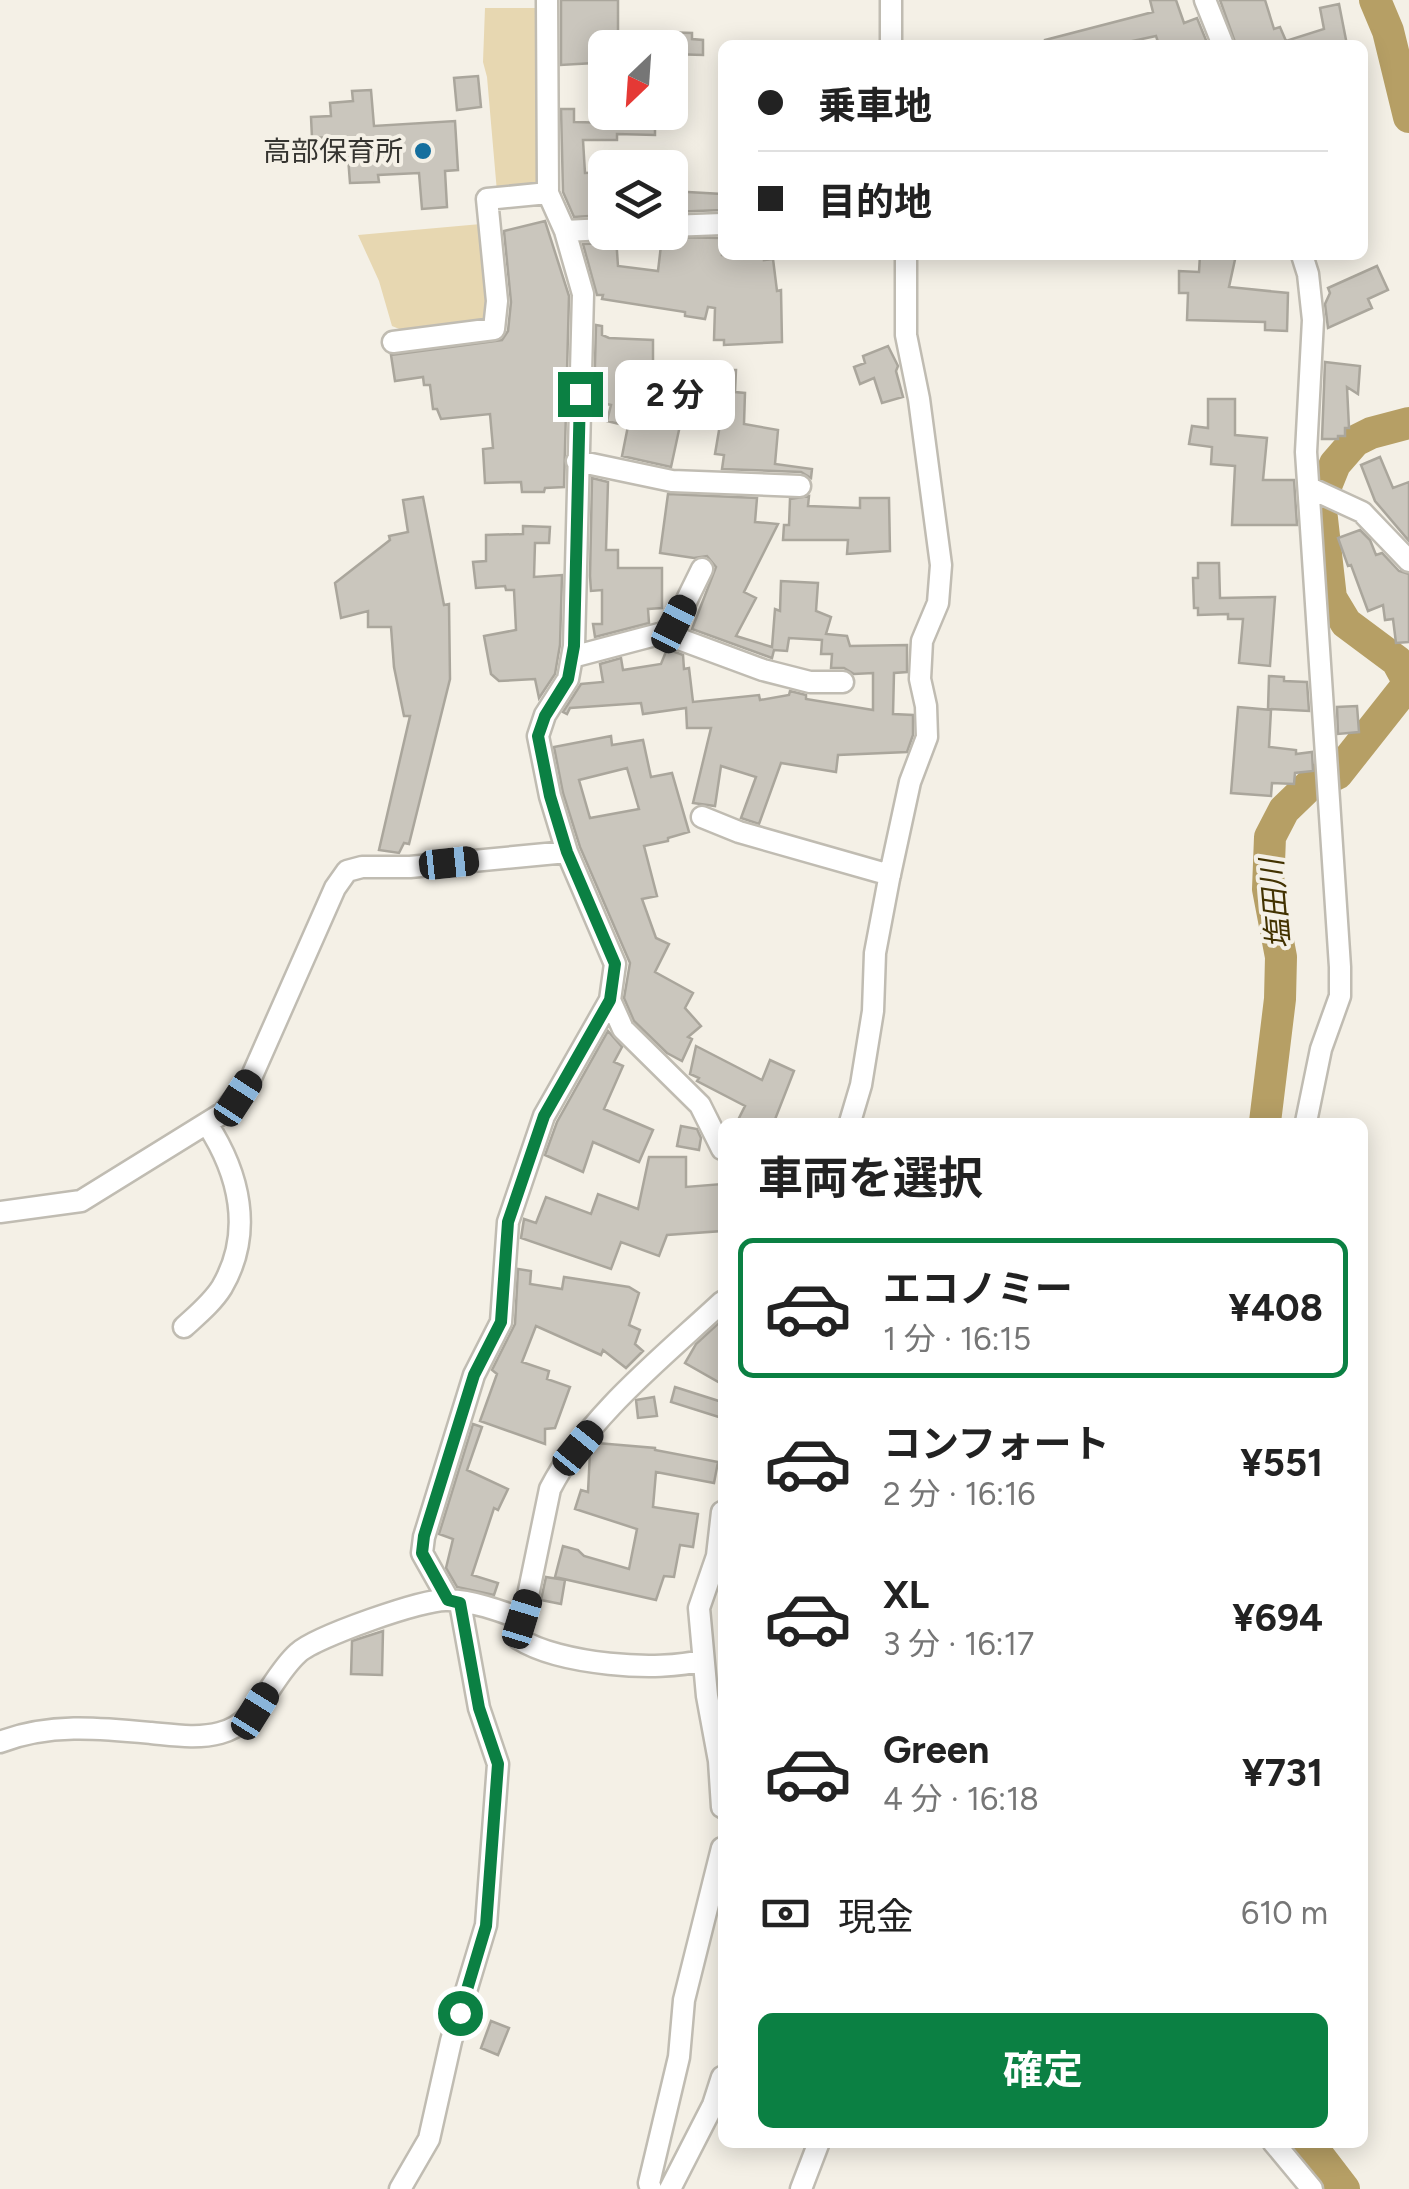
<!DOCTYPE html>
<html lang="ja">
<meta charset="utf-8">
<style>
:root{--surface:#fff;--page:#f6f6f6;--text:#222;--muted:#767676;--line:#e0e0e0;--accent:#0b8043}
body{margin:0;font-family:Figtree,"Noto Sans JP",sans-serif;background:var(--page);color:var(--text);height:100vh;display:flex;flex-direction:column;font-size:38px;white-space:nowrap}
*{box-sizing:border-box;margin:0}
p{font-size:32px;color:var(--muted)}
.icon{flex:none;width:55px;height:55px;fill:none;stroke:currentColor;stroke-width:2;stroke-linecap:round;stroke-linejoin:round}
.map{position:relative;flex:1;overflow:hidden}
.panel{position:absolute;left:718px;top:1118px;width:650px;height:1030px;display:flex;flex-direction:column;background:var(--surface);border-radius:15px;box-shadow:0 5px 25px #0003}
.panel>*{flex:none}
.hud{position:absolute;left:718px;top:40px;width:650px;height:220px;border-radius:15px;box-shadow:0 5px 25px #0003;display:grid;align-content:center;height:220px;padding:0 40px;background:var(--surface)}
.needle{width:65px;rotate:205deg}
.buttons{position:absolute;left:588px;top:30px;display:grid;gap:20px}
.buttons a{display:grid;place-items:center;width:100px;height:100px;border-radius:15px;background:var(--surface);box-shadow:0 5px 25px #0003;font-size:50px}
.end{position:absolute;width:45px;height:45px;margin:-22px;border:12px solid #0b8043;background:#fff;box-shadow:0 0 0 5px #fff}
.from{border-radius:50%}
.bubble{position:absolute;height:70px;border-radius:15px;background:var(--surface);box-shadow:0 5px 25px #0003;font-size:32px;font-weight:700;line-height:70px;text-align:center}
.car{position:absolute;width:30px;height:60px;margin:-30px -15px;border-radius:12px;box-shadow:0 0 8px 2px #0007;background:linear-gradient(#222 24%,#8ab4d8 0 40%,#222 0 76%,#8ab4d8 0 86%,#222 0)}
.hud b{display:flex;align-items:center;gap:35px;height:95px;font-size:38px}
.hud b+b{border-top:2px solid var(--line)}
.hud i{width:25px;height:25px;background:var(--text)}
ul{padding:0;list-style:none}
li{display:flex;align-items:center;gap:30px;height:140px;margin:0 20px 15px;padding:0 20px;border:5px solid transparent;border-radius:15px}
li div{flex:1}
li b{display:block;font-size:38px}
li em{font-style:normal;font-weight:700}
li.active{border-color:var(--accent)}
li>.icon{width:90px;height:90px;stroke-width:1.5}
h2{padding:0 40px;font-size:45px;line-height:120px}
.pay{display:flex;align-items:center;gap:25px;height:110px;padding:0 40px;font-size:38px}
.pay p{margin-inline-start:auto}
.button{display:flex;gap:20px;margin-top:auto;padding:20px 40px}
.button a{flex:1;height:115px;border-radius:15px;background:var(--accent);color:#fff;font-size:40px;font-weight:700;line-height:115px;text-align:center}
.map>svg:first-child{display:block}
.green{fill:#e7d7b1}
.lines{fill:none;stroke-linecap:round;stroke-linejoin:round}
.river{stroke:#b69f65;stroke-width:32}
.building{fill:#cac6bd;stroke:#aaa69c;stroke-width:2.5;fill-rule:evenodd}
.minor-casing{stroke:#c0bcb2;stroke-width:25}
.minor{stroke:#fff;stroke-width:20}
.route{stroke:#0b8043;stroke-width:12}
.poi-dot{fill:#156f9e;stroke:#f4f0e6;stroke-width:4}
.labels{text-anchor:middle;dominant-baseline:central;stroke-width:8;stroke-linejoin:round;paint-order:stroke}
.poi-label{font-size:28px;fill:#353430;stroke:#f4f0e6;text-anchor:end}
.water-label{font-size:30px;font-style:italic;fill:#423200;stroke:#f4f0e6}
</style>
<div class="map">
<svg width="1409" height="2189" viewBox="0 0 1409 2189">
<rect width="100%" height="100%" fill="#f4f0e6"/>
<!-- green -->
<path class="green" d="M485,8H536L538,183L531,189L497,192L487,77L483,62Z
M481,224L488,267L486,322L409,333L392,326L379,281L358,235Z"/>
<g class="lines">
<!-- river -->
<path class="river" d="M1375,0L1388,31L1409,117
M1409,423L1371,433L1355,441L1335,464L1320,501L1331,598L1346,623L1397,661L1409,683
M1265,1122L1280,999L1281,957L1268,889L1270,837L1284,810L1315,780L1337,774L1409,683
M1308,2142L1344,2189"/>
</g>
<!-- building -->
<path class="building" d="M561,0H618V48H605V55H594V63L561,65Z
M1150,0H1176L1184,23L1197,18L1208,45H1159L1156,36L1114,45H1045V40L1153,12Z
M1220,0H1265L1274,29L1280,27L1286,41L1324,29L1320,8L1339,4L1347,45H1236Z
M662,32L692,33V39L703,40V55L670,54V48H626L625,36Z
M478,76L481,107L457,110L454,78Z
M371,90L374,126L455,121L458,170L445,171L447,207L422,209L419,173L378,175L379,182L350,183L348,157H342V152H334L333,137L312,138L311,117L331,116L330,103L353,101L352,91Z
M561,109H574V122L615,123L616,112H655V135L617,134V140H583L585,173L605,172V215L574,217L563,192Z
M670,191L722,194V210L670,212Z
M545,221L569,296L564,487L545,488L544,492H522L521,482L485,483L483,449L493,448L490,414L441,419L437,409H433L430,385H424L423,377L395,381L391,355L502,340L508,331L511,302L504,231Z
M616,237L618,266L658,271L662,237L722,238V255H764V260L773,259L777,291L781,290L782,342L724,345V340H714L715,308L708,307L705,319L685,316V312L602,299L603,295H597L583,244L607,243Z
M1200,255H1236L1229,287L1288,293L1287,331L1265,330V322L1187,320L1188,293H1179V271L1199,272Z
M1377,266L1388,290L1368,299L1372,308L1328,328L1325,304L1330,293L1328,288Z
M596,325L602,326V335L609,338L653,340V400L684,407L671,467L622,456L628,426L607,421L611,405L594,401Z
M888,346L898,366L896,371L903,397L882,403L874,378L860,384L854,367L865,363L863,356Z
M1325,362L1360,366L1358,394L1347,387L1349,428H1345V436H1338V439H1322Z
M714,370H736L735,392L745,393L744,424L778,430L775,464L812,469L811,478L801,472L722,469L724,455L715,454L723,407H713Z
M1208,399H1235V435L1267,438L1263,480H1294L1297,525H1232L1235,466L1211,464L1212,447L1189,444L1192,426L1208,428Z
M1380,457L1393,488L1409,482V541L1375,501L1361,465Z
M592,478L608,482L606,550H618V568H662V608L648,609L649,623L595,637L593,624H602V590L591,591L590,576Z
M668,494L757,498L755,522L778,524L744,592L756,598L736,636L772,647L775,609L780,611L781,581L818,583L816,611L831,617L826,634L847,636L850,646L907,645V672L894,673L893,714L913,715V735L907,752L838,755L836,772L781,763L759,824L741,818L756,777L721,766L715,806L693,803L711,728H687L686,708L643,714L641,703L570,708L567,714L563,712L581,684L603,682L600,664L621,658L623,670L661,664L667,649L683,655L684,669L689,668L693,702L759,695L760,700L789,695L790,691L806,695V699L873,710V673L854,674L844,668H831L832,654H821L822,640L789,638L787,651L774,650L772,658L692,629L716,567L707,556L694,558L660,553Z
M809,496L808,506L860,508V498H889L890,551L847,554L848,540H783L784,525H789L790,499Z
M423,497L444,605L449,604L450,679L409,844L404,843L399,853L379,850L410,716H404L394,667L391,627H368V611L341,618L335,583L390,540L389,536L408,532L403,500Z
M523,526L550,527L549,543H535L534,577L562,575L560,645L555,674L539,698L535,679L499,681L491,674L484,636L516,630L514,590H506L505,586L476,588L473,562L486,561V535L523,534Z
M1360,530L1370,540L1376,555L1382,553L1399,571L1409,574V642L1396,643L1393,619L1385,620L1383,605L1368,611L1351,565L1348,566L1338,538Z
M1198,563H1219L1220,598L1275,597L1270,666L1239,663L1243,619H1228V614L1198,615V608H1194L1193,578H1198Z
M1269,676L1284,677V681L1307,682L1309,711L1268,709Z
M1357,706L1359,732L1338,734L1337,707Z
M1238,707L1271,710L1269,747L1296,750V754L1312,752L1313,771L1295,773L1294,784L1272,783L1271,796L1231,793Z
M611,736L612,745L643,740L651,777L672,773L689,832L668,838V841L644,846L657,896L642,899L656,938L669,944L655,972L693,993L685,1008L701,1026L688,1037L692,1039L682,1061L667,1053L634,1021L624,998L630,963L580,847L563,793L554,747ZM627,768L639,809L590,818L579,780Z
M608,1031L622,1047L614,1062L623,1066L604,1109L653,1130L639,1162L593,1142L583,1172L545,1155L557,1122Z
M696,1046L762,1080L770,1060L794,1071L774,1122H737L745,1106L697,1081L699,1078L690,1074Z
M681,1126L697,1129L701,1138L699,1150L677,1146Z
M649,1157H686V1187L722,1184V1231L667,1235L659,1256L621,1242L611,1269L521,1238L524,1219L536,1223L546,1197L591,1214L598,1194L638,1209Z
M518,1269L531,1271L530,1284L562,1289L564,1277L629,1287L639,1293L629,1325L640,1330L635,1344L643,1351L626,1368L603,1350L601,1355L536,1326L522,1362L549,1371L547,1379L570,1387L555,1428L545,1429V1444L480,1421L497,1374L492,1370L515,1324Z
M722,1320V1384L685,1363L696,1344Z
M675,1387L722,1402V1418L671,1402Z
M654,1397L657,1416L638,1418L636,1400Z
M473,1424L482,1427L467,1470L508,1489L498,1510L494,1508L472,1575L498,1583L494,1595L457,1587L446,1568L453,1539L439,1534Z
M597,1443L655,1448V1450L718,1462L714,1483L656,1472L653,1507L698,1514L693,1547L680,1545L674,1577L664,1576L656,1600L555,1577L563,1546L578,1550L584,1556L629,1569L637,1529L575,1509L581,1490L588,1492L590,1452Z
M546,1577L565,1580L561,1604L541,1600Z
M383,1631L382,1675L351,1674L352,1641Z
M491,2021L509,2028L498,2055L481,2048Z"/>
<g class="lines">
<!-- minor casing -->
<g class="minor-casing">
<path id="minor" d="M891,0V45
M1205,0L1223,45
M670,226L722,224
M565,231L605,229
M1302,255L1308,274L1313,320L1306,452L1340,967V996L1321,1049L1306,1122
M393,342L494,329L497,301L487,199L548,193
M577,461L672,481L800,486
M1310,488L1362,512L1409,561
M663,633L675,624L702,569
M572,657L663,633L763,670L810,682H843
M702,817L739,832L890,875
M610,1000L623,1029L700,1105L722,1149
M850,1122L861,1085L873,1011L875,953L889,879L910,782L927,737L926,706L920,679L922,641L938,603L941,565L919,399L906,335V255
M0,1212L81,1201L223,1113L251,1078L335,888L347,871L362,867H410L567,852
M184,1327C197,1315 212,1303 222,1287C254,1232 239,1173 207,1124
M722,1512L717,1556L699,1608L707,1696L719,1761L722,1807
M448,1599L422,1553L424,1537L474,1375L501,1322L508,1222L544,1116L610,1000L615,964L567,852L550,796L538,736L545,715L568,679L574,646L583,294L565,231L548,193L547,0
M703,1660C658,1673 559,1664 519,1639L550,1489C586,1418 664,1356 722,1302
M0,1742C49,1723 99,1728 151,1733C173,1735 198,1739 220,1733C260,1723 269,1679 298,1653C315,1637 425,1598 448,1600C473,1601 498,1610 522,1619
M1273,2142L1312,2189
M400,2189L429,2139L451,2041L486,1925L498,1764L479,1708L460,1603
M651,2189L649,2183L679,2057L684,2000L722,1848
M670,2189L713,2105L722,2077
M801,2189L819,2142"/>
</g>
<!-- minor -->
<use href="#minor" class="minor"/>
</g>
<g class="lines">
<!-- route -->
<path class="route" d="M460,2013L486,1926L498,1764L479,1708L460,1603L448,1600L422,1553L424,1536L474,1375L501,1322L508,1222L544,1116L610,1000L615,964L567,852L550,796L538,736L545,716L568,679L574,646L580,394"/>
</g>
<!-- markers -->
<circle class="poi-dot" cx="423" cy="151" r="10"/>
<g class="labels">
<!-- poi labels -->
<g class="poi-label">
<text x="403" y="151">高部保育所</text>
</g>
<!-- water labels -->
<g class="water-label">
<text transform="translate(1275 904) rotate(-95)">塩田川</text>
</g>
</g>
</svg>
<div class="buttons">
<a><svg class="needle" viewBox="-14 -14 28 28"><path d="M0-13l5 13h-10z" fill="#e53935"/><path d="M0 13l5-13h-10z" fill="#767676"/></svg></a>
<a><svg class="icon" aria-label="layers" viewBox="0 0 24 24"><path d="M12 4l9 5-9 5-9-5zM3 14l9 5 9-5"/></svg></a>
</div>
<i class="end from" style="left:460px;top:2013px"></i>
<i class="end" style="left:580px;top:394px"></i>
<div class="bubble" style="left:615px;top:360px;width:120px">2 分</div>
<i class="car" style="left:674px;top:624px;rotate:27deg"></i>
<i class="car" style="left:449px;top:863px;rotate:84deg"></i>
<i class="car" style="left:238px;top:1098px;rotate:33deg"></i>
<i class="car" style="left:578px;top:1448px;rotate:39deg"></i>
<i class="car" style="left:522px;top:1619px;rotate:17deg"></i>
<i class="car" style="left:255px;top:1711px;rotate:32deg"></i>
<div class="hud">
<b><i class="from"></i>乗車地</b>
<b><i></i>目的地</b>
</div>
<section class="panel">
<h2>車両を選択</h2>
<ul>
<li class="active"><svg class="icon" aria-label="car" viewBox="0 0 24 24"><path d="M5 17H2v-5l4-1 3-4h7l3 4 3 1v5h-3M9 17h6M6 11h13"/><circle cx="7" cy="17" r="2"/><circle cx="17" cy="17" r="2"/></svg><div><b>エコノミー</b><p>1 分 · 16:15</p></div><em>¥408</em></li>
<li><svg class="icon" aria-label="car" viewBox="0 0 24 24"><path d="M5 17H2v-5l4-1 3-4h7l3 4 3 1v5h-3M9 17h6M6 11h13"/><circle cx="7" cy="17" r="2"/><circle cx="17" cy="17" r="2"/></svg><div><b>コンフォート</b><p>2 分 · 16:16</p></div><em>¥551</em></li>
<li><svg class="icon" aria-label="car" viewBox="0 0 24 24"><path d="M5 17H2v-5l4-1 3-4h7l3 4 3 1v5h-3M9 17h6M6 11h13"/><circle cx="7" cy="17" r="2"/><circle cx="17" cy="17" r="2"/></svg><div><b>XL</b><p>3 分 · 16:17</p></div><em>¥694</em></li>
<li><svg class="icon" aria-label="car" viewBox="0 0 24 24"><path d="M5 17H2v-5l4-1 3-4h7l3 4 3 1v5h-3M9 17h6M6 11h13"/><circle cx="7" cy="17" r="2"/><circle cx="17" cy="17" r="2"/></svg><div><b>Green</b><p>4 分 · 16:18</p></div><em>¥731</em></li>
</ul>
<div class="pay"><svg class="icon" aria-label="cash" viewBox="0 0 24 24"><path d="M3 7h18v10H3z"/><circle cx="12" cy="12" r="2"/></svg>現金<p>610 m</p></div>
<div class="button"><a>確定</a></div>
</section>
</div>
